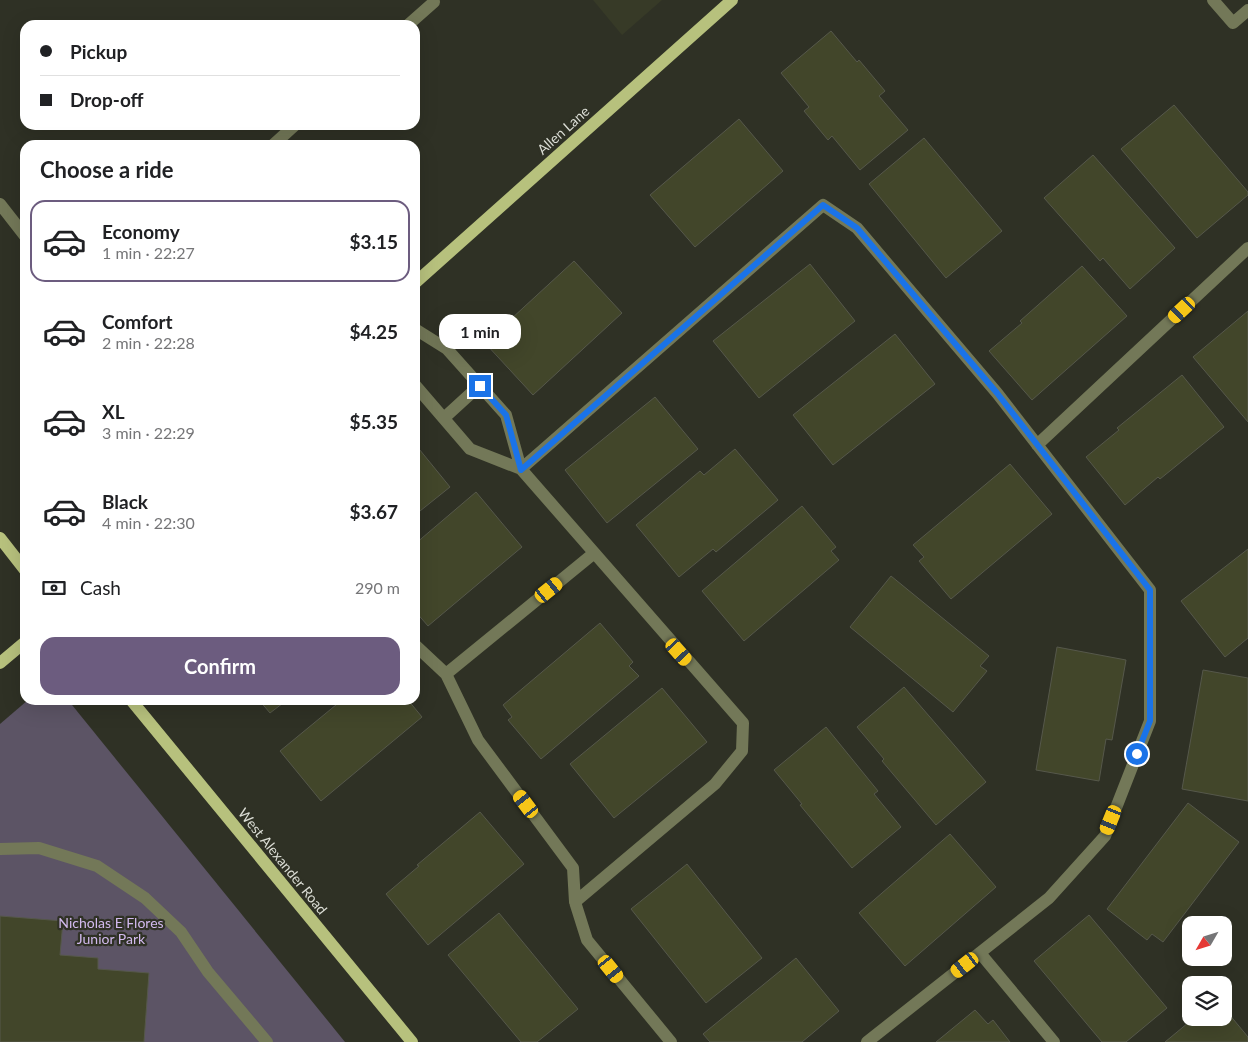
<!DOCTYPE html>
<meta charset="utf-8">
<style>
:root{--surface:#fff;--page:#f6f6f6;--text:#202124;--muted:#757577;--line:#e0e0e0;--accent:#6c5c7f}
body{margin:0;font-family:Lato,sans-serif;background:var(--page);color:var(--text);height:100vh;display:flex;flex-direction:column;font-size:19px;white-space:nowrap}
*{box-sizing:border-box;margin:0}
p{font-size:16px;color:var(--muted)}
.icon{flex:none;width:28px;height:28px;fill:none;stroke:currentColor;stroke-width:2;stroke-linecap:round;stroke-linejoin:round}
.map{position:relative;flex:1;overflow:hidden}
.side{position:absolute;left:20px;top:140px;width:400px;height:565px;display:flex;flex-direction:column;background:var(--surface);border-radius:15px;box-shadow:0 5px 20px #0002}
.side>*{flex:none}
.top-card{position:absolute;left:20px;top:20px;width:400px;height:110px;border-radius:15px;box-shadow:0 5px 20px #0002;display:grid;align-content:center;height:110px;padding:0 20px;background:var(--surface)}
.needle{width:32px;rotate:231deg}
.tools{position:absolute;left:1182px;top:916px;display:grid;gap:10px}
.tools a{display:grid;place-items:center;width:50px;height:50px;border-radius:10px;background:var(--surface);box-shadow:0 5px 20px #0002;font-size:25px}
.end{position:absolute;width:22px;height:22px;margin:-11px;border:6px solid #1a73e8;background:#fff;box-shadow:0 0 0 2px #fff}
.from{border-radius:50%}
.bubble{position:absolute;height:35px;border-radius:15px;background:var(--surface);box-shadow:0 5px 20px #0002;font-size:16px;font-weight:700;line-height:35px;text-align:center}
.car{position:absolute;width:15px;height:30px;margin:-15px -8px;border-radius:6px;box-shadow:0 0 4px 1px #0007;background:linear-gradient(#f5c518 24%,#345 0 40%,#f5c518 0 76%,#345 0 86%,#f5c518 0)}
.top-card b{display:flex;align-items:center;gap:18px;height:48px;font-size:19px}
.top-card b+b{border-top:1px solid var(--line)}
.top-card i{width:12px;height:12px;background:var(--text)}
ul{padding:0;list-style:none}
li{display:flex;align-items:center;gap:15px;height:82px;margin:0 10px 8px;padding:0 10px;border:2px solid transparent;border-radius:15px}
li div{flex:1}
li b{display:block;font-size:19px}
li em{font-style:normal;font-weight:700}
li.active{border-color:var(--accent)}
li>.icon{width:45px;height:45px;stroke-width:1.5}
h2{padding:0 20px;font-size:22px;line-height:60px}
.pay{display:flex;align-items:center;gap:12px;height:55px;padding:0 20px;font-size:19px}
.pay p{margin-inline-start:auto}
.action{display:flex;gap:10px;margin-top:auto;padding:10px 20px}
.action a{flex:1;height:58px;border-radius:15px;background:var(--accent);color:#fff;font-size:20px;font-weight:700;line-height:58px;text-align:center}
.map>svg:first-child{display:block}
.built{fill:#373a27}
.green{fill:#5c5465}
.building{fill:#42462a;stroke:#56584b}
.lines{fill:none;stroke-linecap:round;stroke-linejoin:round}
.minor{stroke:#737858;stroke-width:12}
.major{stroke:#b7c17d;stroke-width:12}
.route{stroke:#1a73e8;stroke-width:6}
.labels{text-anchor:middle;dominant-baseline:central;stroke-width:4.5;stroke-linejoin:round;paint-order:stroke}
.street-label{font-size:14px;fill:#dbddd5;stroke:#2f3125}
.park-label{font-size:14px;fill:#d2baee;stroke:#2f3125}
</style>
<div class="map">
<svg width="1248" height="1042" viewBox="0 0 1248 1042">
<rect width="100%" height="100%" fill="#2f3125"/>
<!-- built -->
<path class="built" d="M593,0H662L622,35Z"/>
<!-- green -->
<path class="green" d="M28,700H68L345,1042H0V724Z"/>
<!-- building -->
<path class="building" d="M831,31L857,62L859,60L885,91L879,96L908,130L860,170L832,136L828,140L804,111L809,107L781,73Z
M1174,105L1248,192V195L1197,238L1121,149Z
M739,119L783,171L695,247L650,195Z
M924,138L1002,231L946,278L869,184Z
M1093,155L1175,248L1130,289L1103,258L1100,261L1044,198Z
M574,261L622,313L533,395L485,343Z
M810,264L855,321L759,398L713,341Z
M1082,266L1127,316L1032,400L989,351L1022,323L1020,321Z
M1248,311V422L1193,357Z
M895,334L935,384L833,465L793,415Z
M1182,375L1224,427L1160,479L1158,477L1125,505L1086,457L1119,430L1117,428Z
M655,397L698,449L607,523L565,470Z
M415,444L450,487L415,515Z
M735,449L778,500L716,552L713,549L679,577L636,525L700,471L704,475Z
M1010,464L1052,514L951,599L919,561L924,557L913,545Z
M476,492L522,547L428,626L415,611V544Z
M802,506L836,547L831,551L839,560L744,641L702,591Z
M1248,549V638L1225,657L1181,601Z
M891,576L989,656L980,666L987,671L953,712L850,627Z
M600,623L633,662L629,666L639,676L541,759L508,720L512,717L503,705Z
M1057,647L1126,660L1112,740L1106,739L1099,781L1036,770Z
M1203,670L1248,678V801L1182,789Z
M904,687L986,782L936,825L882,761L884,759L857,727Z
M662,688L707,742L614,818L570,764Z
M259,700H287L270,713Z
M342,700H408L422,717L321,801L280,751Z
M826,727L878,791L874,794L901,827L852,868L800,805L802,804L774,770Z
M1188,803L1239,842L1163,942L1152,934L1147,940L1107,909Z
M480,812L524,864L428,945L386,894L419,866L417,865Z
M950,834L996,887L905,966L859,913Z
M687,864L762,958L706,1003L631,909Z
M499,913L578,1009L537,1042H521L448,955Z
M1089,915L1167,1008L1126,1042H1102L1034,961Z
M0,916L63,921L60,955L98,958V969L149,973L144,1042H0Z
M796,958L839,1011L802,1042H710L703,1034Z
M1224,1008L1248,1037V1042H1165L1194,1018H1224Z
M975,1010L988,1024L993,1020L1010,1042H936Z"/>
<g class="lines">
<!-- minor -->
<path class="minor" d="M1213,0L1233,23L1248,10
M408,25L434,2
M273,145L295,125
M0,204L25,236
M415,329L447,349L506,415L521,469L743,723L742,751L715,784L575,902
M415,385L470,449L521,469
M444,418L479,386
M1037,445L1248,248
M521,469L823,205L857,228L946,333L997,393L1150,590V721L1105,836L1049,898L867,1042
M415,645L446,674L478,740L573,868L575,902L587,940L671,1042
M446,674L593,554
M0,849L39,848L97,866L145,898L181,932L208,972L267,1042
M980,953L1054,1042"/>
<!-- major -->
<path class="major" d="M415,283L732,0
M0,538L25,570
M0,663L25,642
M131,700L412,1042"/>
</g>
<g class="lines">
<!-- route -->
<path class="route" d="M480,386L506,415L521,470L823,205L857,228L946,333L997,393L1150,590V721L1137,754"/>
</g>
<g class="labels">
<!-- street labels -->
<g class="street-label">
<text transform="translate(563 130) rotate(-42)">Allen Lane</text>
<text transform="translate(283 861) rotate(51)">West Alexander Road</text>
</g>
<!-- park labels -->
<g class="park-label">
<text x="111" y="922">Nicholas E Flores<tspan x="111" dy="16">Junior Park</tspan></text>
</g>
</g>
</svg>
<div class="tools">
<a><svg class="needle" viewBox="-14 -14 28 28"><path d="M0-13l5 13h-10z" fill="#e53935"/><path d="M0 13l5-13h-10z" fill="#757577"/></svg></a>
<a><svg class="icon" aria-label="layers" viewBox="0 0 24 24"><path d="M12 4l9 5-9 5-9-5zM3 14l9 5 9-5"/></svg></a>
</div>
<i class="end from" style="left:1137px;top:754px"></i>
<i class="end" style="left:480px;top:386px"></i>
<div class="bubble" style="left:439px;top:314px;width:82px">1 min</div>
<i class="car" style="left:1182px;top:310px;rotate:227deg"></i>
<i class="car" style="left:549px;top:590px;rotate:51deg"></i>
<i class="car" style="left:679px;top:652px;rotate:138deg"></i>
<i class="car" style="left:526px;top:804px;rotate:323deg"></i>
<i class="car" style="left:1111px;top:820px;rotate:202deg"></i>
<i class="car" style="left:965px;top:965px;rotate:232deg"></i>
<i class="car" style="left:611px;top:969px;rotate:141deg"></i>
<div class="top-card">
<b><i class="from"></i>Pickup</b>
<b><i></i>Drop-off</b>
</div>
<section class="side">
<h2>Choose a ride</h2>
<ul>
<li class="active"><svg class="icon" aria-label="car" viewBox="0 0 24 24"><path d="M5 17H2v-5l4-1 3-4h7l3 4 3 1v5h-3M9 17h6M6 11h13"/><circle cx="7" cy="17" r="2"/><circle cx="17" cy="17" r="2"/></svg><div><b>Economy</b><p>1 min · 22:27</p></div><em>$3.15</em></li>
<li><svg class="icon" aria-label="car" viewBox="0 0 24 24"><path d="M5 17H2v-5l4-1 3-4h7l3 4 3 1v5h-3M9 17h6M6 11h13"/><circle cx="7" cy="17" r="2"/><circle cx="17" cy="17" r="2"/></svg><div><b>Comfort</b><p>2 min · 22:28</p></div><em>$4.25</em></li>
<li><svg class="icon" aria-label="car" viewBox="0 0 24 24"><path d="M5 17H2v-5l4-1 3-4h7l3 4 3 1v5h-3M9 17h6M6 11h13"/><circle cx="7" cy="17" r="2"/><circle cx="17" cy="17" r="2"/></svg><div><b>XL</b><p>3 min · 22:29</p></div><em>$5.35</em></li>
<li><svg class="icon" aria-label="car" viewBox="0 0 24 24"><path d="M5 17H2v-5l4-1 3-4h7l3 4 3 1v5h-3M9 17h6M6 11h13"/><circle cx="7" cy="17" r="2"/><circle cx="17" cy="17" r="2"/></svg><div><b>Black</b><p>4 min · 22:30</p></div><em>$3.67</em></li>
</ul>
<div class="pay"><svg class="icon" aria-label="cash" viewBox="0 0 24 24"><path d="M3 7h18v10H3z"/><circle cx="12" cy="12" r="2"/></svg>Cash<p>290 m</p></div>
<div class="action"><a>Confirm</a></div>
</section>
</div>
